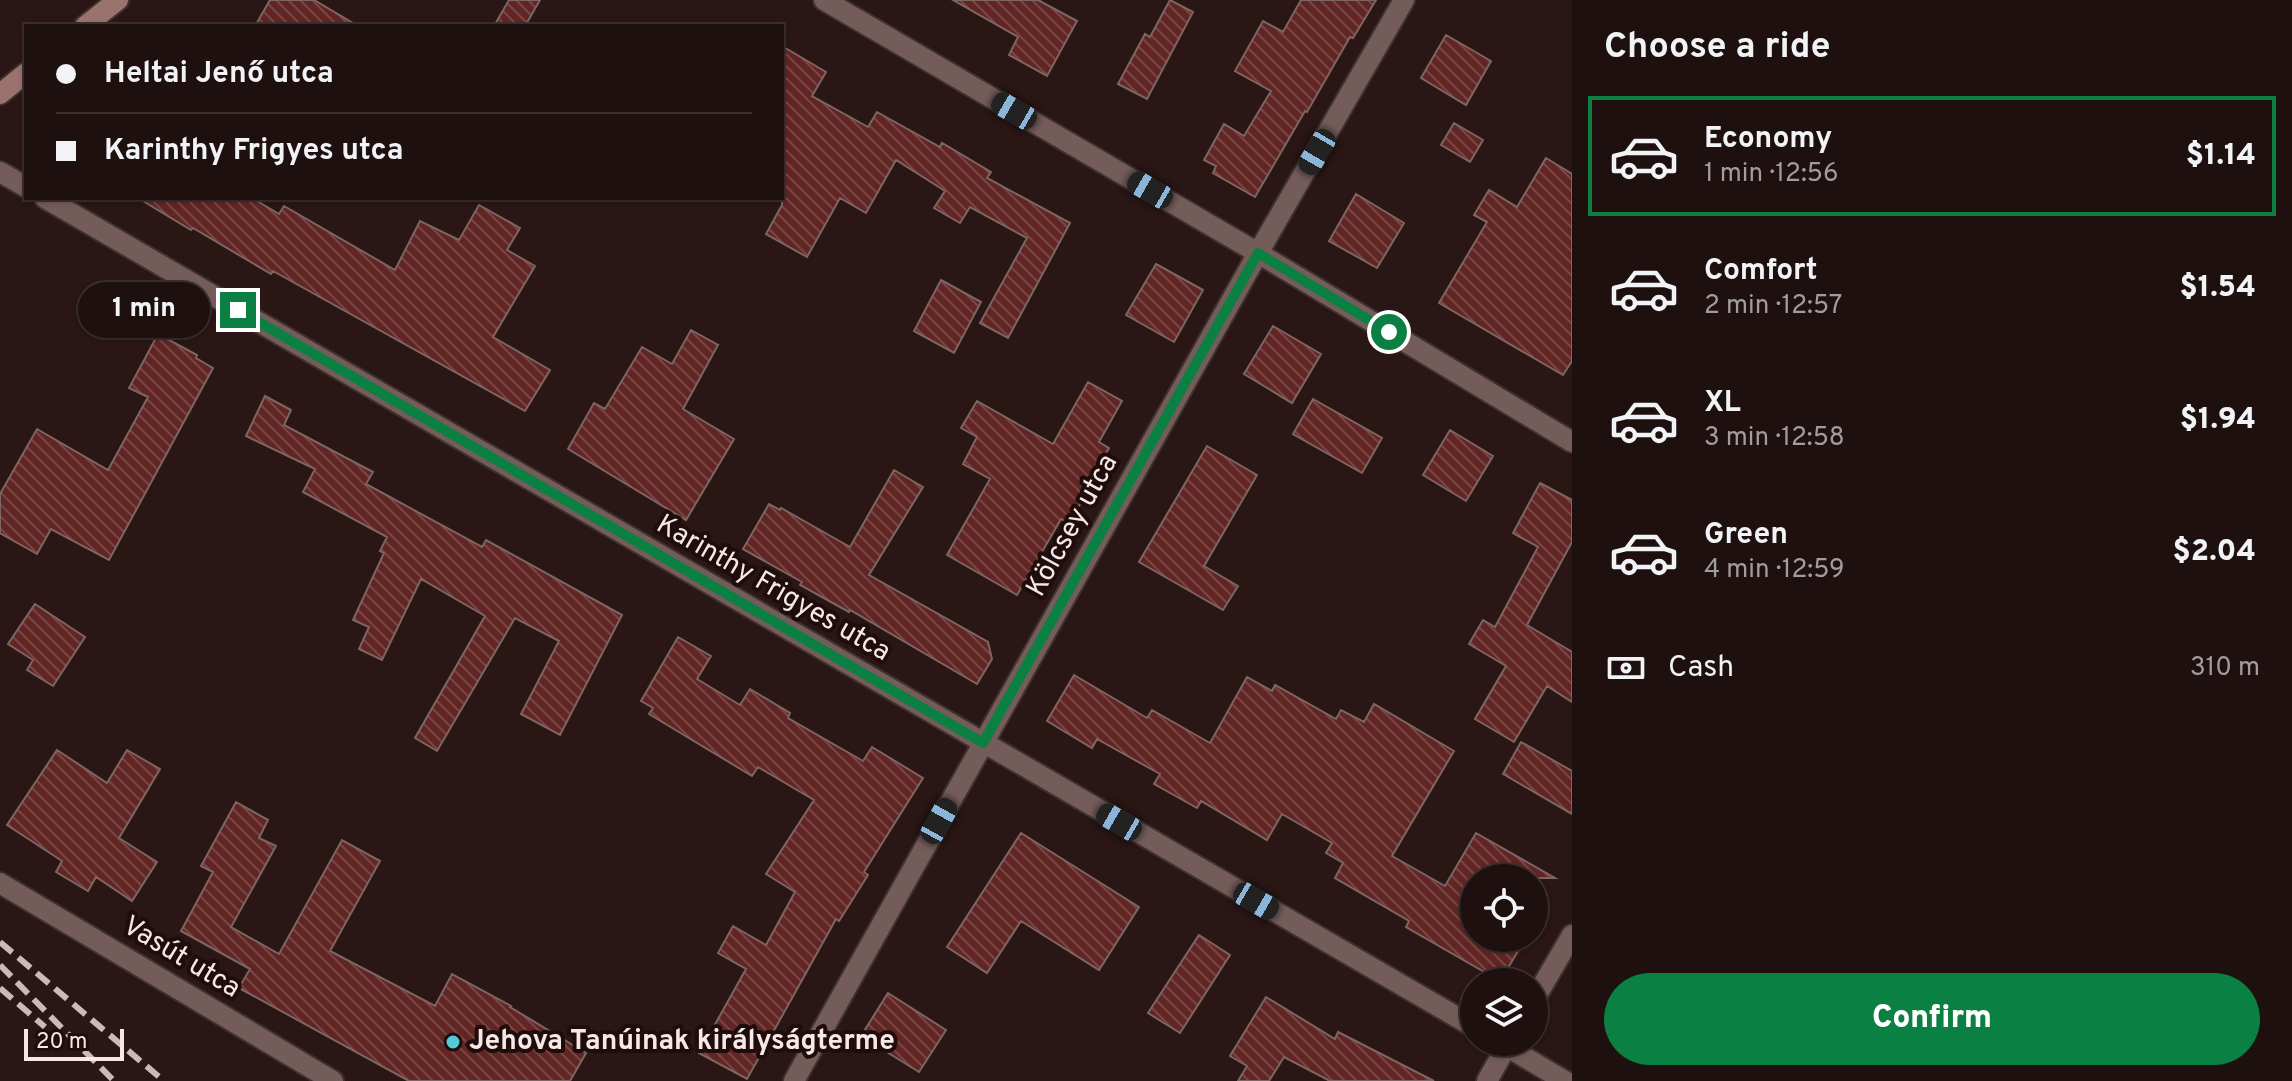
<!DOCTYPE html>
<meta charset="utf-8">
<style>
:root{--surface:#1f1010;--page:#271919;--text:#f1f3f6;--muted:#a19d9f;--line:#3c3030;--accent:#0b8043}
body{margin:0;font-family:Overpass,sans-serif;background:var(--page);color:var(--text);height:100vh;display:flex;flex-direction:column;font-size:30px;white-space:nowrap}
*{box-sizing:border-box;margin:0}
p{font-size:26px;color:var(--muted)}
.icon{flex:none;width:44px;height:44px;fill:none;stroke:currentColor;stroke-width:2;stroke-linecap:round;stroke-linejoin:round}
.map{position:relative;flex:1;overflow:hidden}
.details{display:flex;flex-direction:column;background:var(--surface);width:720px}
.details>*{flex:none}
.hud{position:absolute;left:24px;top:24px;width:760px;height:176px;border-radius:0px;box-shadow:0 2px 6px #0004,0 0 0 2px var(--line);display:grid;align-content:center;height:176px;padding:0 32px;background:var(--surface)}
.tools{position:absolute;left:1460px;top:864px;display:grid;gap:16px}
.tools a{display:grid;place-items:center;width:88px;height:88px;border-radius:50%;background:var(--surface);box-shadow:0 2px 6px #0004,0 0 0 2px var(--line);font-size:40px}
.scale{position:absolute;left:24px;bottom:20px;width:100px;box-sizing:border-box;padding-left:8px;border:4px solid #f6e8e6;border-top:0;font-size:22px;line-height:28px;white-space:nowrap;color:#f6e8e6;-webkit-text-stroke:6px #1f0d0c;paint-order:stroke}
.end{position:absolute;width:36px;height:36px;margin:-18px;border:10px solid #0b8043;background:#fff;box-shadow:0 0 0 4px #fff}
.from{border-radius:50%}
.bubble{position:absolute;height:56px;border-radius:28px;background:var(--surface);box-shadow:0 2px 6px #0004,0 0 0 2px var(--line);font-size:26px;font-weight:800;line-height:56px;text-align:center}
.car{position:absolute;width:24px;height:48px;margin:-24px -12px;border-radius:10px;box-shadow:0 0 6px 2px #0007;background:linear-gradient(#222 24%,#8ab4d8 0 40%,#222 0 76%,#8ab4d8 0 86%,#222 0)}
.hud b{display:flex;align-items:center;gap:28px;height:76px;font-size:30px}
.hud b+b{border-top:2px solid var(--line)}
.hud i{width:20px;height:20px;background:var(--text)}
ul{padding:0;list-style:none}
li{display:flex;align-items:center;gap:24px;height:120px;margin:0 16px 12px;padding:0 16px;border:4px solid transparent;border-radius:0px}
li div{flex:1}
li b{display:block;font-size:30px}
li em{font-style:normal;font-weight:800}
li.current{border-color:var(--accent)}
li>.icon{width:72px;height:72px;stroke-width:1.5}
h2{padding:0 32px;font-size:36px;line-height:96px}
.pay{display:flex;align-items:center;gap:20px;height:88px;padding:0 32px;font-size:30px}
.pay p{margin-inline-start:auto}
.action{display:flex;gap:16px;margin-top:auto;padding:16px 32px}
.action a{flex:1;height:92px;border-radius:48px;background:var(--accent);color:#fff;font-size:32px;font-weight:800;line-height:92px;text-align:center}
main{display:flex;flex:1;min-height:0}
.map>svg:first-child{display:block}
.building{fill:url(#building-back-hatch);stroke:#7d6563;stroke-width:2}
.lines{fill:none;stroke-linecap:round;stroke-linejoin:round}
.street-casing{stroke:#3e3130;stroke-width:24}
.secondary-casing{stroke:#3e3130;stroke-width:24}
.street{stroke:#745c5a;stroke-width:20}
.secondary{stroke:#9a726e;stroke-width:20}
.rail{stroke:#cabbb9;stroke-width:6;stroke-dasharray:16 8;stroke-linecap:butt}
.route{stroke:#0b8043;stroke-width:10}
.poi-dot{fill:#52cbd7;stroke:#1f0d0c;stroke-width:3}
.labels{text-anchor:middle;dominant-baseline:central;stroke-width:8;stroke-linejoin:round;paint-order:stroke}
.street-label{font-size:28px;fill:#f6e8e6;stroke:#1f0d0c}
.poi-label{font-size:28px;font-weight:bold;fill:#f6e8e6;stroke:#1f0d0c;text-anchor:start}
</style>
<main>
<div class="map">
<svg width="1572" height="1081" viewBox="0 0 1572 1081">
<defs>
<pattern id="building-back-hatch" width="6" height="6" patternUnits="userSpaceOnUse" patternTransform="scale(2)"><rect width="6" height="6" fill="#612624"/><path d="M-1 5l2 2M0 0l6 6M5-1l2 2" fill="none" stroke="#784644"/></pattern>
</defs>
<rect width="100%" height="100%" fill="#291615"/>
<!-- building -->
<path class="building" d="M270,0H314L358,26H255Z
M509,0H540L525,26H494Z
M953,0H1038L1077,21L1047,76L1009,55L1018,37Z
M1170,0L1193,12L1147,99L1118,84L1145,34L1150,37Z
M1301,0H1376L1353,38L1350,37L1307,112L1305,111L1255,197L1213,173L1216,166L1204,160L1224,124L1244,136L1271,91L1235,71L1263,21L1283,32Z
M1446,35L1491,61L1466,105L1421,78Z
M782,46L826,72L812,96L868,127L877,112L940,147L942,143L991,172L987,178L1070,223L1008,338L980,323L1027,238L970,207L960,223L934,208L945,191L896,160L866,213L840,198L807,257L766,234L782,205Z
M1454,123L1483,140L1470,162L1441,145Z
M1546,158L1572,174V361L1563,375L1439,303L1487,222L1474,215L1489,190L1517,207Z
M1356,194L1404,223L1377,268L1329,241Z
M138,198H252L279,214L284,206L395,270L420,221L459,240L479,205L520,228L507,250L535,266L493,337L550,370L525,411L273,271L271,274L193,228L191,230Z
M1156,264L1203,290L1174,342L1126,315Z
M941,280L981,302L954,353L914,331Z
M1273,326L1321,354L1292,403L1244,374Z
M691,330L718,345L683,409L734,439L686,520L568,449L594,403L605,409L642,347L672,364Z
M158,334L197,355L196,358L213,368L109,560L51,529L37,554L0,533V494L37,429L108,470L148,397L129,388Z
M1088,382L1122,401L1099,442L1109,448L1091,478L1094,480L1069,523L1061,519L1017,595L947,555L990,479L963,464L977,437L961,428L977,401L1053,444Z
M265,396L291,410L284,425L373,472L366,484L482,547L486,540L622,615L560,735L521,714L559,641L515,618L437,751L415,738L485,616L421,579L382,660L359,649L369,627L353,620L384,553L380,551L387,537L303,492L315,469L246,436Z
M1313,399L1382,438L1362,473L1293,434Z
M1450,430L1493,456L1466,501L1423,475Z
M1207,446L1257,475L1204,566L1238,586L1223,610L1139,562Z
M894,470L923,487L869,575L988,642L992,659L977,684L850,610L849,612L800,585L802,582L743,549L769,504L780,510L781,508L850,547Z
M1540,483L1572,500V542L1527,625L1572,652V702L1547,686L1514,742L1475,719L1506,666L1469,644L1483,620L1495,627L1538,547L1513,533Z
M35,604L85,637L53,686L27,670L33,660L8,644Z
M678,637L711,656L697,679L740,705L750,689L790,713L788,718L863,761L872,747L923,778L864,872L868,875L839,921L836,919L747,1079L699,1053L746,969L718,953L733,926L766,945L795,892L766,874L814,800L758,767L752,776L649,714L653,708L641,701Z
M1074,675L1147,718L1152,710L1210,743L1247,677L1272,691L1275,685L1336,719L1341,710L1364,722L1374,704L1454,751L1392,856L1445,886L1476,833L1555,878H1474V938H1526L1500,981L1406,927L1409,921L1335,878L1343,863L1326,853L1332,843L1282,814L1267,840L1201,801L1197,808L1154,784L1160,774L1097,739L1092,748L1047,721Z
M1521,742L1572,771V814L1503,774Z
M57,750L107,783L127,750L160,769L119,838L157,862L132,901L96,877L88,891L56,872L62,861L7,825Z
M236,802L268,820L259,838L276,846L231,927L279,954L342,840L380,861L330,951L435,1006L452,974L511,1006L510,1007L586,1053L570,1081H409L239,988L250,969L181,931L213,872L201,866Z
M1021,833L1139,907L1099,970L1021,921L987,973L947,947Z
M1199,935L1230,955L1180,1033L1148,1013Z
M888,993L946,1030L919,1072L861,1036Z
M1266,997L1335,1039L1338,1032L1434,1081H1330L1284,1057L1269,1081H1238L1247,1066L1230,1056Z"/>
<g class="lines">
<!-- street casing -->
<g class="street-casing">
<path id="street" d="M824,0L1258,253L1572,442
M0,172L26,187
M45,198L1474,1027
M0,883L333,1081
M1534,1000L1572,935
M1499,1042L1565,1081
M794,1081L1258,253L1404,0
M1487,1081L1509,1042"/>
</g>
<!-- secondary casing -->
<g class="secondary-casing">
<path id="secondary" d="M85,26L118,0
M0,94L26,73"/>
</g>
<!-- street -->
<use href="#street" class="street"/>
<!-- secondary -->
<use href="#secondary" class="secondary"/>
<!-- rail -->
<path class="rail" d="M0,942L164,1081
M0,965L114,1081
M0,988L45,1027"/>
</g>
<g class="lines">
<!-- route -->
<path class="route" d="M238,310L983,743L1258,253L1389,332"/>
</g>
<!-- markers -->
<circle class="poi-dot" cx="453" cy="1042" r="8"/>
<g class="labels">
<!-- street labels -->
<g class="street-label">
<text transform="translate(1073 526) rotate(-61)">Kölcsey utca</text>
<text transform="translate(773 589) rotate(30)">Karinthy Frigyes utca</text>
<text transform="translate(181 958) rotate(31)">Vasút utca</text>
</g>
<!-- poi labels -->
<g class="poi-label">
<text x="469" y="1042">Jehova Tanúinak királyságterme</text>
</g>
</g>
</svg>
<div class="tools">
<a><svg class="icon" aria-label="locate" viewBox="0 0 24 24"><circle cx="12" cy="12" r="6"/><path d="M12 2v4M12 18v4M2 12h4M18 12h4"/></svg></a>
<a><svg class="icon" aria-label="layers" viewBox="0 0 24 24"><path d="M12 4l9 5-9 5-9-5zM3 14l9 5 9-5"/></svg></a>
</div>
<div class="scale">20 m</div>
<i class="end from" style="left:1389px;top:332px"></i>
<i class="end" style="left:238px;top:310px"></i>
<div class="bubble" style="left:78px;top:282px;width:132px">1 min</div>
<i class="car" style="left:1014px;top:111px;rotate:300deg"></i>
<i class="car" style="left:1317px;top:152px;rotate:210deg"></i>
<i class="car" style="left:1150px;top:190px;rotate:300deg"></i>
<i class="car" style="left:939px;top:821px;rotate:29deg"></i>
<i class="car" style="left:1119px;top:822px;rotate:300deg"></i>
<i class="car" style="left:1256px;top:901px;rotate:120deg"></i>
<div class="hud">
<b><i class="from"></i>Heltai Jenő utca</b>
<b><i></i>Karinthy Frigyes utca</b>
</div>
</div>
<section class="details">
<h2>Choose a ride</h2>
<ul>
<li class="current"><svg class="icon" aria-label="car" viewBox="0 0 24 24"><path d="M5 17H2v-5l4-1 3-4h7l3 4 3 1v5h-3M9 17h6M6 11h13"/><circle cx="7" cy="17" r="2"/><circle cx="17" cy="17" r="2"/></svg><div><b>Economy</b><p>1 min · 12:56</p></div><em>$1.14</em></li>
<li><svg class="icon" aria-label="car" viewBox="0 0 24 24"><path d="M5 17H2v-5l4-1 3-4h7l3 4 3 1v5h-3M9 17h6M6 11h13"/><circle cx="7" cy="17" r="2"/><circle cx="17" cy="17" r="2"/></svg><div><b>Comfort</b><p>2 min · 12:57</p></div><em>$1.54</em></li>
<li><svg class="icon" aria-label="car" viewBox="0 0 24 24"><path d="M5 17H2v-5l4-1 3-4h7l3 4 3 1v5h-3M9 17h6M6 11h13"/><circle cx="7" cy="17" r="2"/><circle cx="17" cy="17" r="2"/></svg><div><b>XL</b><p>3 min · 12:58</p></div><em>$1.94</em></li>
<li><svg class="icon" aria-label="car" viewBox="0 0 24 24"><path d="M5 17H2v-5l4-1 3-4h7l3 4 3 1v5h-3M9 17h6M6 11h13"/><circle cx="7" cy="17" r="2"/><circle cx="17" cy="17" r="2"/></svg><div><b>Green</b><p>4 min · 12:59</p></div><em>$2.04</em></li>
</ul>
<div class="pay"><svg class="icon" aria-label="cash" viewBox="0 0 24 24"><path d="M3 7h18v10H3z"/><circle cx="12" cy="12" r="2"/></svg>Cash<p>310 m</p></div>
<div class="action"><a>Confirm</a></div>
</section>
</main>
